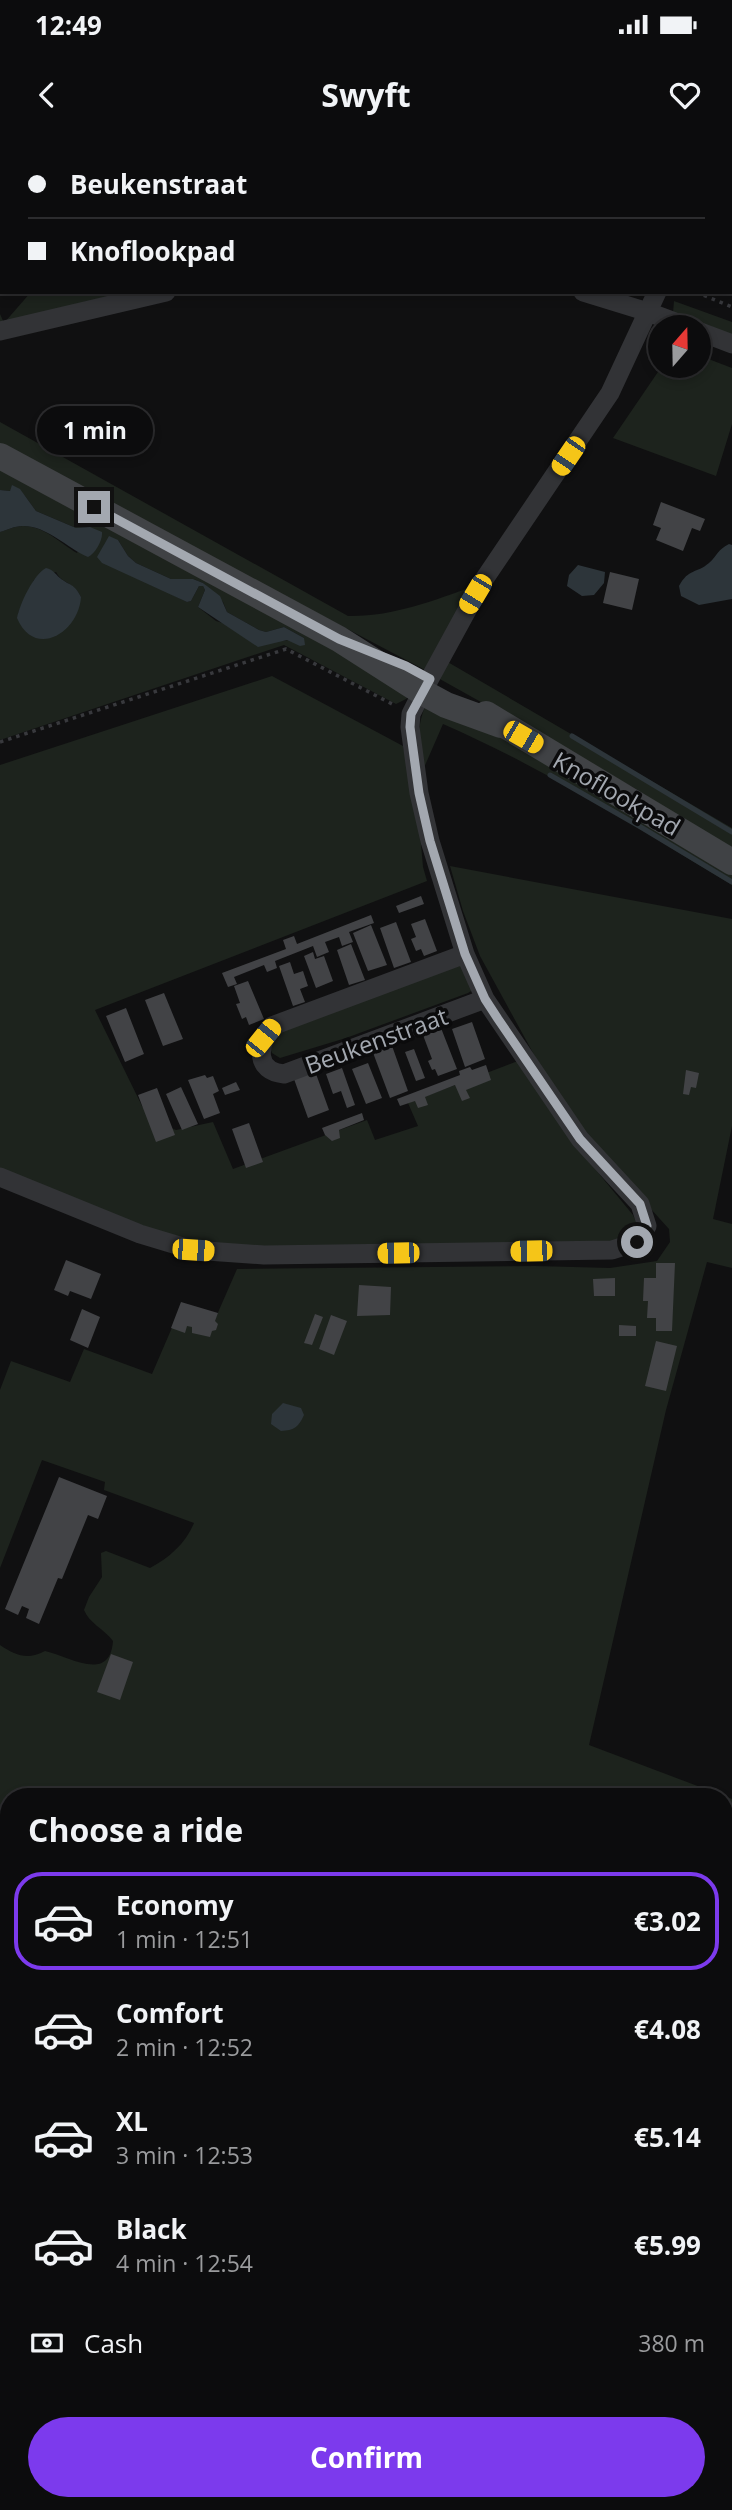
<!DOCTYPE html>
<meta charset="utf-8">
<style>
:root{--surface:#0c0c0d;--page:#151516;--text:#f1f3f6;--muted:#9a9b9d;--line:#2c2c2e;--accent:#7c3aed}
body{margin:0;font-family:"Open Sans",sans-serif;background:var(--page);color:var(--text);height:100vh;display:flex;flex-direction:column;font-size:26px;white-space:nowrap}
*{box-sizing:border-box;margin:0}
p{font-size:23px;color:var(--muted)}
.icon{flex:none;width:38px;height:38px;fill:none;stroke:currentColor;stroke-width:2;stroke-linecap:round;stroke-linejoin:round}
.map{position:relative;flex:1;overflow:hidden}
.sheet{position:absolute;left:0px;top:1648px;width:733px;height:723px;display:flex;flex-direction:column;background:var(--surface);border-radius:28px 28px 0 0;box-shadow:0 4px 10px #0003,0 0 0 2px var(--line)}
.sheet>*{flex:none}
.top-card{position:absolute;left:0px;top:0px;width:733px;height:154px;box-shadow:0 4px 10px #0003,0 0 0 2px var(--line);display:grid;align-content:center;height:154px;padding:0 28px;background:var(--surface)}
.needle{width:46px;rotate:20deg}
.fabs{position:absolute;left:648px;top:175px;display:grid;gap:14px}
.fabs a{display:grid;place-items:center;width:63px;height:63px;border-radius:50%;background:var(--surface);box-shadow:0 4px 10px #0003,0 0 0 2px var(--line);font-size:35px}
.end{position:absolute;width:32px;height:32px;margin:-16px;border:9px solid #a3a8b0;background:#111;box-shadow:0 0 0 4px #111}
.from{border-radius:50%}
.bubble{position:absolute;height:49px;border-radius:24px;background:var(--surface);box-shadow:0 4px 10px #0003,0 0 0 2px var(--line);font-size:23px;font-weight:700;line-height:49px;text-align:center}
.car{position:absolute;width:21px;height:42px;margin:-21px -10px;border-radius:9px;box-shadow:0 0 5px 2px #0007;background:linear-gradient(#f5c518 24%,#345 0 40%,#f5c518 0 76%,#345 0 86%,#f5c518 0)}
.top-card b{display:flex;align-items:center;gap:24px;height:66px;font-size:26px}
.top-card b+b{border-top:2px solid var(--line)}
.top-card i{width:18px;height:18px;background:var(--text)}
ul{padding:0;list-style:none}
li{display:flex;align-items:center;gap:21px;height:98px;margin:0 14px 10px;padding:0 14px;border:4px solid transparent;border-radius:28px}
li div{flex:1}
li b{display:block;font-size:26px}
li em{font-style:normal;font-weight:700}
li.active{border-color:var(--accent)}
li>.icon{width:63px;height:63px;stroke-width:1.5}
h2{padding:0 28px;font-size:32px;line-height:84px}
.pay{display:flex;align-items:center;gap:18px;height:77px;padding:0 28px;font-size:26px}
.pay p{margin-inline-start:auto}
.button{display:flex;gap:14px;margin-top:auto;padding:14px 28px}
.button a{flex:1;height:80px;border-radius:42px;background:var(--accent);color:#fff;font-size:28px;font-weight:700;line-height:80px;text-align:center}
.status{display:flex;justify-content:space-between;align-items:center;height:49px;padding:0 35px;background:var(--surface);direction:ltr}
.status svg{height:19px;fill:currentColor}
header{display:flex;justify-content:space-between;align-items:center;height:91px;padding:0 28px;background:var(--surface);font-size:32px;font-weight:700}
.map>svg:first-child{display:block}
.green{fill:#1d231d;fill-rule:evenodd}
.water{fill:#2d353a}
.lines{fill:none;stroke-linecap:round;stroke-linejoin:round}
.stream{stroke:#2d353a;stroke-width:5}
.building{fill:#424346}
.path{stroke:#38393d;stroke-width:3.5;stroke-dasharray:3.5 5;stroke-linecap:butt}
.minor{stroke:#323336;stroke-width:19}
.secondary{stroke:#404245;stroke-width:26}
.route{stroke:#a3a8b0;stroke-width:9}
.labels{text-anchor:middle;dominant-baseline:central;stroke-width:7;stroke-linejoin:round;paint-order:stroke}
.street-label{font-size:24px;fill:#a3a8b0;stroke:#0b0b0c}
</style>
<div class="status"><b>12:49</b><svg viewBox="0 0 49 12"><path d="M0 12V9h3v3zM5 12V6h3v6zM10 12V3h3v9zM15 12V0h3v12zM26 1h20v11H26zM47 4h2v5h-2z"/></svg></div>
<header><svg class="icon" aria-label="back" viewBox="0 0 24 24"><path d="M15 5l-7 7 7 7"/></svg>Swyft<svg class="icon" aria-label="heart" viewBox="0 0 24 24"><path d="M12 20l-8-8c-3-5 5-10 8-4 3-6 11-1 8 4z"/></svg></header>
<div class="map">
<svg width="732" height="2370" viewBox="0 0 732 2370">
<rect width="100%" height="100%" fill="#101011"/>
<!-- green -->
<path class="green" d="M31,152H111L109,160L0,184V174L4,183Z
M674,161L732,182V205L673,173Z
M698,215L732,228V284L716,336L613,298L662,226H698Z
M0,282L348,476C391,477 433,461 474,446L427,531L0,306Z
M0,327L412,553L406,559L396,564L284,505L0,600V392C7,390 15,386 22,386C43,385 60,403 77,413L90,387L76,388L36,371L25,356L12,348L10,351L0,350ZM118,400L128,416L136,423L171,439H193L203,443L223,462L227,472L259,490L266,492L284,487L304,498L282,501L216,481L198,467L205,450L203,446H199L191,461L187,462L165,451L103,410L105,403ZM56,432C62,444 73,441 81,457L18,473L34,440Z
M446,521L732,688V710L636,649L438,538Z
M272,536L403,606L419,681L423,727L427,741L95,870L142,966L154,981L176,990L213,982L233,1029L367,980L375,1000L418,986L408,963L518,921L572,1001L633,1075L637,1084L635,1095L627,1101L193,1108L0,1031V625Z
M428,561L518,605L732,730V745C638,688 544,628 443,584L423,630C419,605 415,585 428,561Z
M450,726L732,779V986L713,1079L732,1084V1128L707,1122L666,1270L589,1605L732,1659V2370H0V1505C16,1516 28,1520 45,1511C68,1516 110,1544 113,1501C104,1489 89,1483 84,1470L89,1457L102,1437L101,1413L106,1411L150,1428C169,1418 186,1403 194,1383L104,1350L105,1342L42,1320L0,1428V1250L11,1221L70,1242L84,1209L152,1234L177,1176L209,1193L237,1129L535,1126L610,1128L657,1121L670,1102L669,1089L610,1024L555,953L480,816L463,771ZM9,1657H724V2362H9Z
M463,823L476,848L468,853L346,898L280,918L272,913L265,898Z"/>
<!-- water -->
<path class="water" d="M12,345L20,349L36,371L76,388L90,387L102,392C103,400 95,414 88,417C67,408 46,385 22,386C15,386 7,390 0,392V350L10,351Z
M109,396L118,400L128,416L136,423L171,439H193L203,443L220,456L227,472L259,490L266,492L284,487L304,498L305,505L300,506L287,500L258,507L198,467L205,450L203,446H199L191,461L187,462L102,423L97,417Z
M729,404L732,405V459L699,465L681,456L679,446C689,428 696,434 709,423C718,415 717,410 729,404Z
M578,425L605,432L604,443L594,455L582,456L567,446L569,435Z
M46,428C54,430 54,433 60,438C70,446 74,443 81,457C79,492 35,520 17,478C20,464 33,435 46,428Z
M283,1263L301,1268L304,1275C298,1288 294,1290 281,1291L271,1284L272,1274Z"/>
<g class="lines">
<!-- stream -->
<path class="stream" d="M572,596L732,692
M550,635L639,686L732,742
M0,1891L9,1888
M724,1941L732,1943"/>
</g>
<!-- building -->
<path class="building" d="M661,362L705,379L700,391L692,388L683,411L656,400L661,388L653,385Z
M610,432L639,439L632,470L603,463Z
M421,756L424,764L399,773L396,766Z
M371,775L374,783L349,792L353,802L342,806L339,797L325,802L329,812L317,817L313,806L275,821L277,828L267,832L264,825L234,837L237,844L228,847L222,833L286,809L283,800L294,796L297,804Z
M425,779L437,811L424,816L421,809L416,811L411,799L416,797L411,784Z
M396,782L411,822L394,828L380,788Z
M371,785L387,825L368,831L353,793Z
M351,804L365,840L349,845L337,810Z
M313,812L315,819L324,816L333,841L316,848L304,816Z
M290,822L294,834L303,831L308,846L300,849L305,862L293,866L279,826Z
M248,841L264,879L249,885L246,877L242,879L236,864L240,863L234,846Z
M164,853L183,899L163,906L145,860Z
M126,868L144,914L125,922L106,876Z
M472,882L485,919L465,927L452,889Z
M441,888L457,929L438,936L435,929L432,930L428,921L432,919L423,895Z
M391,903L408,951L390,958L372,910Z
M414,909L425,938L416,941L405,912Z
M368,923L382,958L366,964L352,929Z
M486,925L491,940L466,950L470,958L462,961L455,945L425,957L428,965L418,968L415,961L400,966L397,959L460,935L459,931L470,927L472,930Z
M342,928L355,965L347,968L341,951L333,954L326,934Z
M686,930L699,933L696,948L691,947L689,955L683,954Z
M315,931L329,970L308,978L294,939Z
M205,935L207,938L213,936L219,951L213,954L220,973L204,979L188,940Z
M236,942L240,950L225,955L222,948Z
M181,947L198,984L182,990L166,954Z
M157,948L175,995L156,1002L138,955Z
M362,973L364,980L339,990L340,998L332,1001L325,995L322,988Z
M249,983L263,1022L246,1028L232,989Z
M66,1120L101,1134L91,1159L70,1151L68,1156L54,1150Z
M656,1123H675L672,1191H656V1178H647L648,1161H643L644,1138H656Z
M615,1138V1156H594L593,1139Z
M359,1145L391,1147L390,1175L357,1176Z
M181,1162L218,1173L215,1181L218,1184L216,1190L212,1191L210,1197L192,1193V1187L187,1186L185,1193L171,1188Z
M82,1169L100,1177L88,1208L70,1200Z
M315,1174L323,1177L312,1205L304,1203Z
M331,1175L347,1181L334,1215L319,1209Z
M619,1185L636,1186V1196H619Z
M656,1201L677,1206L666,1251L645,1246Z
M59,1337L107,1356L98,1379L88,1375L62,1439L58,1438L39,1484L26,1478L29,1469L22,1466L18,1475L5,1469Z
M111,1514L133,1522L120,1560L97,1552Z"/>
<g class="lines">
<!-- path -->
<path class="path" d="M696,152L732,167
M0,602L286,509L396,566"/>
<!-- minor -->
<path class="minor" d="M681,0L690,2
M173,1L177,0
M723,2V0
M583,152L648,172L688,187
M0,191L166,152
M698,191L732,204
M465,814L272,886C258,905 254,931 284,934L485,859
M0,1037L140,1094L193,1110L264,1115L612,1110L637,1102L647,1086L640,1064L580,999L485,859L465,814L430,701L419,653L410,587L411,574L417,562L483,441L610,253L657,152"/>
<!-- secondary -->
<path class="secondary" d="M0,316L339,499L422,552L446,565L501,585
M486,574L732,722"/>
</g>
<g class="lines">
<!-- route -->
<path class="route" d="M94,367L339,499L406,526L430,539L411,574L410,587L419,653L430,701L465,814L485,859L498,879L580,999L640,1064L647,1086L637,1102"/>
</g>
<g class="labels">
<!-- street labels -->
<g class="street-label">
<text transform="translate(617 653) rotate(30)">Knoflookpad</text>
<text transform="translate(376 900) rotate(-20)">Beukenstraat</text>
</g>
</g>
</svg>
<div class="fabs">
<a><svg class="needle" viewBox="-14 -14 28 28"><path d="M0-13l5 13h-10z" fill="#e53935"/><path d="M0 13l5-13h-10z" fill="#9a9b9d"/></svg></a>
</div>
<i class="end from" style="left:637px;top:1102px"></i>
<i class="end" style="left:94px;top:367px"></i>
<div class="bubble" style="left:37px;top:266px;width:116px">1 min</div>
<i class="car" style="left:568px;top:316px;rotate:214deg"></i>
<i class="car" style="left:475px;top:454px;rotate:211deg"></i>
<i class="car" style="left:523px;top:597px;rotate:120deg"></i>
<i class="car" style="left:263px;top:898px;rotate:39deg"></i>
<i class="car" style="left:193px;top:1110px;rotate:94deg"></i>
<i class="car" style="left:531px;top:1111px;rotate:269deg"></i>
<i class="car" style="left:398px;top:1113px;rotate:269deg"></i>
<div class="top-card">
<b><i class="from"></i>Beukenstraat</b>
<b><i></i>Knoflookpad</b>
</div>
<section class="sheet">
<h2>Choose a ride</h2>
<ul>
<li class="active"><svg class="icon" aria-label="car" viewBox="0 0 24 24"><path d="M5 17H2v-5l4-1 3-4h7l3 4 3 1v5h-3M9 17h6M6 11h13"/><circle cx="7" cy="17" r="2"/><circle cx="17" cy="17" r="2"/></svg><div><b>Economy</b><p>1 min · 12:51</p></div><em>€3.02</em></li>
<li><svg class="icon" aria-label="car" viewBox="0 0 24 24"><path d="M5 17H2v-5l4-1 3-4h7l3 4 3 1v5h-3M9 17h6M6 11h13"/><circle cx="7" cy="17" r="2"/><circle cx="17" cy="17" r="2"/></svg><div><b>Comfort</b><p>2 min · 12:52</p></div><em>€4.08</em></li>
<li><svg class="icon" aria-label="car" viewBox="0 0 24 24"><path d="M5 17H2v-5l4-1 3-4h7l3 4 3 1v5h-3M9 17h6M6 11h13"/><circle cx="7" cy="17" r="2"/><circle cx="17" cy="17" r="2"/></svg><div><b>XL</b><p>3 min · 12:53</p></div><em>€5.14</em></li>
<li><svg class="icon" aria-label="car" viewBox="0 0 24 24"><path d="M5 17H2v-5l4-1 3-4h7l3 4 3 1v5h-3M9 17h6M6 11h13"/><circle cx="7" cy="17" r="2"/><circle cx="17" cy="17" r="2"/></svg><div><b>Black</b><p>4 min · 12:54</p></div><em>€5.99</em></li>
</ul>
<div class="pay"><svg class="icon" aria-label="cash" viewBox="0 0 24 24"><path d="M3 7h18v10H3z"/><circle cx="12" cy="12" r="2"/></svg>Cash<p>380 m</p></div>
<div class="button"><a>Confirm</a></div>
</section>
</div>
